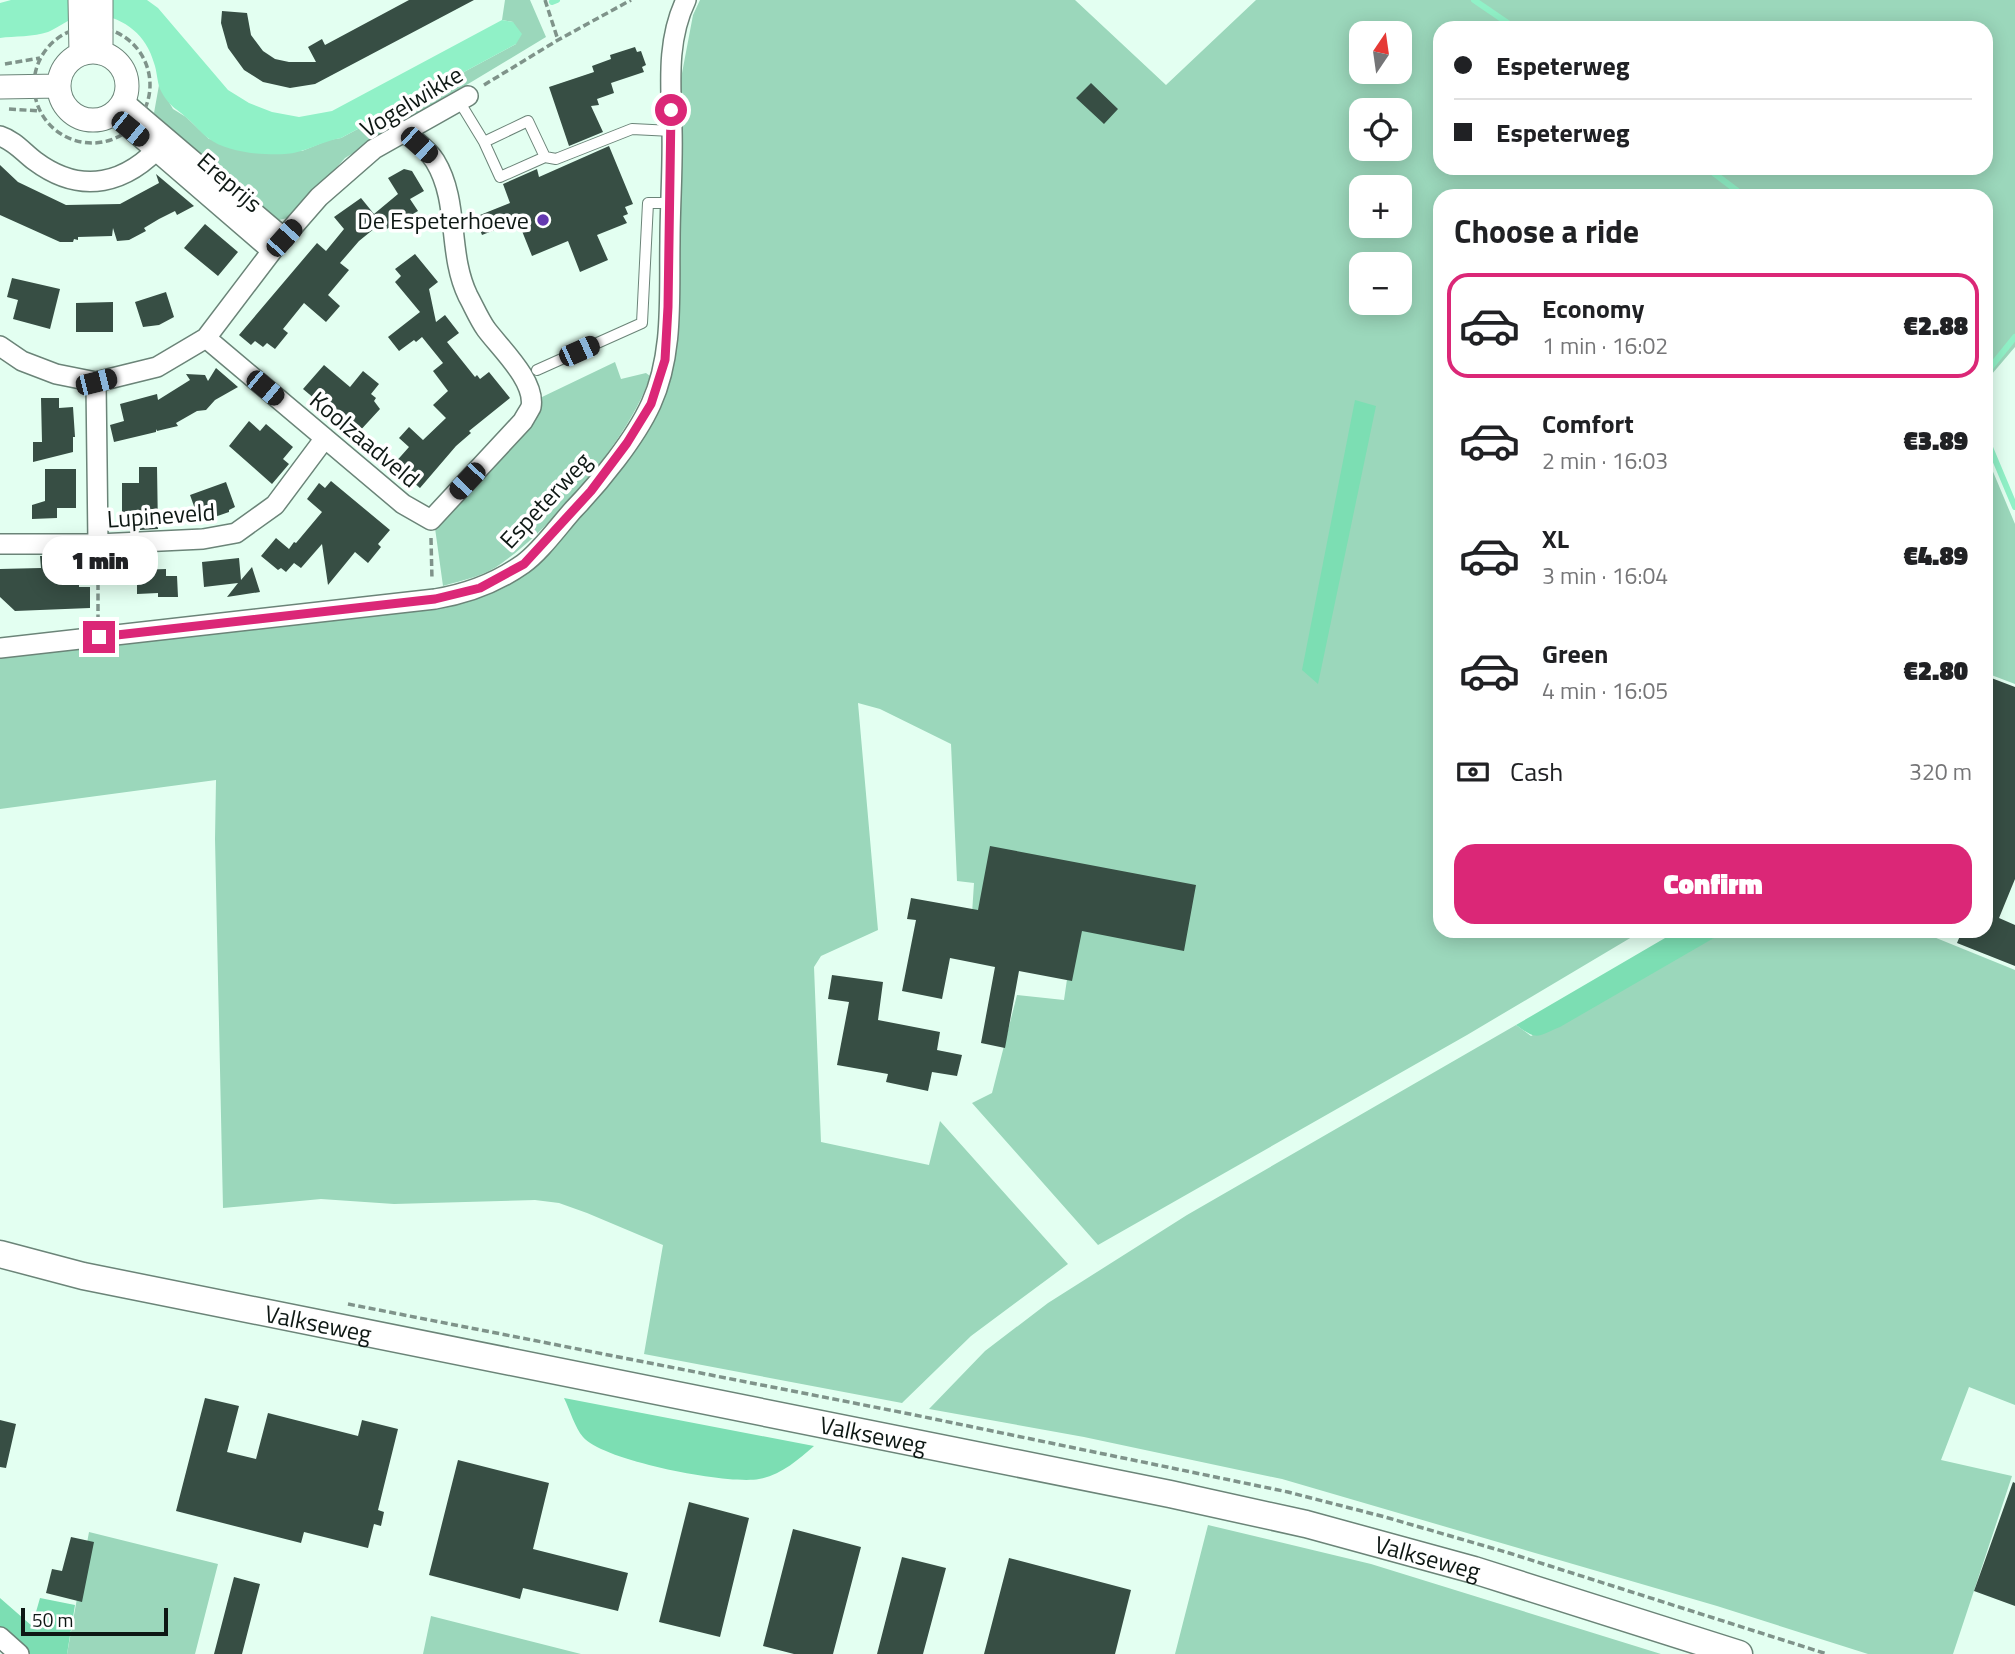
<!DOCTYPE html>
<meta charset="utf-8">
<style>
:root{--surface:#fff;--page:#f6f6f6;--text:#202124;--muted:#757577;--line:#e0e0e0;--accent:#db2777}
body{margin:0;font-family:"Titillium Web",sans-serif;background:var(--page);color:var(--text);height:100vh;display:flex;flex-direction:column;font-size:26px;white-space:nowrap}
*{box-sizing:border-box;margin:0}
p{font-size:23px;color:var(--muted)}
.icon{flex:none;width:38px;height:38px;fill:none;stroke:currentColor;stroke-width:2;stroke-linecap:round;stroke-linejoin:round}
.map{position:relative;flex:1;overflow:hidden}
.sheet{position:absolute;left:1433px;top:189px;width:560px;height:749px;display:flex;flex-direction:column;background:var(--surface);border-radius:21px;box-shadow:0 4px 18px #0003}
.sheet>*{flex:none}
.top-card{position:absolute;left:1433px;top:21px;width:560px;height:154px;border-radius:21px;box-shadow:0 4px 18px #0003;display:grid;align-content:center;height:154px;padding:0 21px;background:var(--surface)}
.needle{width:46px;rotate:13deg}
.fabs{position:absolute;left:1349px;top:21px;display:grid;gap:14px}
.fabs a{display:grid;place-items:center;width:63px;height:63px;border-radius:14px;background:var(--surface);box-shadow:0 4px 18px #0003;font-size:35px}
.scale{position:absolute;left:21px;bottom:18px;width:147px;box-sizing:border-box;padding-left:7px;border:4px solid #0e1814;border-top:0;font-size:19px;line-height:24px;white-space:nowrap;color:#0e1814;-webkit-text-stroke:5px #fff;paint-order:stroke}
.end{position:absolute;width:32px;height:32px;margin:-16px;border:9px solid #db2777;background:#fff;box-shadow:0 0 0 4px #fff}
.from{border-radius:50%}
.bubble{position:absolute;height:49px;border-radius:21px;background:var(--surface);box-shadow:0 4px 18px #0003;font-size:23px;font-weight:800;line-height:49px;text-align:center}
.car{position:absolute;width:21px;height:42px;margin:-21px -10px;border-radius:9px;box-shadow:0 0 5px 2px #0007;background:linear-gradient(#222 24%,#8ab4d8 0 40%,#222 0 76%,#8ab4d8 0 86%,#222 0)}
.top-card b{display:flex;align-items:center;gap:24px;height:66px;font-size:26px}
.top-card b+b{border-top:2px solid var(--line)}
.top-card i{width:18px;height:18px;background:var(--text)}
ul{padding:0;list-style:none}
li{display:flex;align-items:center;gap:21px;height:105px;margin:0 14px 10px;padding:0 7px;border:4px solid transparent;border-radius:21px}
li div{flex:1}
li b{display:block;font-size:26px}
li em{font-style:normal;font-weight:800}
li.selected{border-color:var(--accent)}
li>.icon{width:63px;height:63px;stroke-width:1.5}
h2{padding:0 21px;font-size:32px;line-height:84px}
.pay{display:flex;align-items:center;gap:18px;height:77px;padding:0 21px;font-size:26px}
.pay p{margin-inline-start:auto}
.cta{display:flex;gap:14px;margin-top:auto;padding:14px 21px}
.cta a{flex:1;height:80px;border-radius:21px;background:var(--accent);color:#fff;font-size:28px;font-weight:800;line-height:80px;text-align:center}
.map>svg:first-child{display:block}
.green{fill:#9bd7bb;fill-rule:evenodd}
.forest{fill:#7cdeb3}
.water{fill:#90f1c7}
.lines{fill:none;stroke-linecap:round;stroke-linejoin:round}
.stream{stroke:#90f1c7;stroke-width:6}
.building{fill:#374e44}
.service-casing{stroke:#6b8478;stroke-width:12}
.minor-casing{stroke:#6b8478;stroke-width:22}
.tertiary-casing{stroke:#6b8478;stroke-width:25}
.secondary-casing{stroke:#6b8478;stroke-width:29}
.path{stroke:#7f938a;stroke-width:3.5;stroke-dasharray:7 3.5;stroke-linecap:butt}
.service{stroke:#fff;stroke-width:10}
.minor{stroke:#fff;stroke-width:19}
.tertiary{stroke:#fff;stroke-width:23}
.secondary{stroke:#fff;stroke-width:26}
.route{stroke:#db2777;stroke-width:9}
.poi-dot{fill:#6438b0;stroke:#fff;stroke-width:2.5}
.labels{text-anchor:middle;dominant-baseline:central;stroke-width:7;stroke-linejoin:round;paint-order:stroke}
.street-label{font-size:24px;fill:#0e1814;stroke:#fff}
.poi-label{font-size:24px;fill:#0e1814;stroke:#fff;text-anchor:end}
</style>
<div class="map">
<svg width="2015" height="1654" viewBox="0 0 2015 1654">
<rect width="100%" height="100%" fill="#e3fff1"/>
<!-- green -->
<path class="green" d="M505,0H530L546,37L345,158L292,217L279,220L267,215L154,113L159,85L173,109L186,117L209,139L302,151L329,140L341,138L516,44L513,22L502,20Z
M700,0H1075L1166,85L1256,0H2015V347L1986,381V196H1440V931H1642L1467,1035L1098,1245L972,1103L992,1093L1017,995L1064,1000L1074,931L972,914L974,883L957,881L951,744L880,709L858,703L878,930L821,956L814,967L821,1142L929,1165L940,1121L1068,1264L971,1336L902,1403L644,1354L663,1245L587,1213L559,1203L535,1200L394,1204L321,1199L223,1208L215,839L216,780L0,809V654L501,583L658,400L679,89L693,15ZM1440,28H1986V168H1440ZM1362,33H1400V72H1362ZM1362,110H1400V149H1362ZM1362,187H1400V226H1362ZM1362,264H1400V303H1362Z
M615,362L621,379L646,373L650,376C632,435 553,527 502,563C485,576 463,580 443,586L435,528L542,397Z
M1986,455L2015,524V684L1986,673Z
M1726,931H1919L2015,970V1405L1969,1387L1941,1460L2012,1476L1953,1654H1868L1717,1606L1282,1479L1084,1437L929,1409L985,1351L1048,1303L1187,1215L1516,1025L1531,1036Z
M1208,1525L1371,1564L1661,1654H1175Z
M89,1532L218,1564L195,1654H67Z
M431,1616L581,1654H423Z"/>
<!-- forest -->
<path class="forest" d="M1355,400L1376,406L1318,684L1302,670Z
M1677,931H1726L1560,1027C1536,1037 1538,1041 1516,1025Z
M564,1398L814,1446C798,1460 781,1475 759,1479C729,1485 603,1461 583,1437C575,1428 570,1410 564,1398Z
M0,1598L32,1626L40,1598L75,1605L67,1654H22L0,1635Z"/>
<!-- water -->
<path class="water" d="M11,0H147L158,8L228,90L249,103L272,112L299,117L332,111L502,20L513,22L522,34L516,44L341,138C322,141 305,153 285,154C262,155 227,153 208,138C201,133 195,125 188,119C175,107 169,107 160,89C157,81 157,71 154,63C146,35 126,19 97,14C77,11 65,25 48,32C34,37 14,36 0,38V3Z"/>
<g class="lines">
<!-- stream -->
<path class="stream" d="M1474,0L1515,28
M552,2L557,0
M1707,168L1744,196
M1986,373L2015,337
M1986,438L2015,507"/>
</g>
<!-- building -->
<path class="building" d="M409,0H474L315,84L290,88L263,82L244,70L228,48L221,23L222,11L247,13L251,35L263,51L275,59L289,62H316L308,47L322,39L325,45Z
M635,47L637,52L641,51L646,65L642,67L644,72L611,83L614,93L597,99L599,105L591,106L603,132L569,146L549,87L594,72L592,66L611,59L610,55Z
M1091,83L1118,109L1104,124L1076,98Z
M609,146L633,204L625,207L628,214L623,216L627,223L597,235L608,260L580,272L568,241L532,256L518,221L482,235L475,217L510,203L503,184L537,169L539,177Z
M0,165L18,182L66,205L120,204L159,183L156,174L194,206L177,215L175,211L159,219L144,228L146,231L129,240L117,241L113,228L112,236L78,237V240L74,239L73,242H60L0,215Z
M404,169L412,171L424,191L410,199L418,211L385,230L380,224L359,241L340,263L349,270L328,295L340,306L326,322L304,303L283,329L288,333L275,349L267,343L263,347L255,341L251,345L239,335L317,243L326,251L344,229L334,217L361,198L374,214L398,194L388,178Z
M205,224L238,252L218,276L184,248Z
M415,254L438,282L429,289L436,322L445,315L459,333L447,342L475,377L477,375L480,379L489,372L510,398L469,431L471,433L456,446L420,488L393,465L409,447L399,438L409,427L423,440L446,418L433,405L448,391L433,371L443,363L422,337L416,342L414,340L399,351L388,337L420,312L395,282L401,276L395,269Z
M12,278L60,289L50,329L13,319L18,300L7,297Z
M166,292L174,317L159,325L143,327L135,302Z
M113,302V332H76V303Z
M324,365L350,387L363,371L379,384L371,394L376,398L374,401L380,409L357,434L303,389Z
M216,368L238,387L215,400L206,410L197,411L176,423L178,426L157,431L156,429V432L114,442L110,425L124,421L120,404L157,394L158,400L190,380L186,374L205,375L208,381Z
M41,398H59V408L73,407L75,437H73V452L33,462V442H42Z
M249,421L260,431L266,424L293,447L283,459L289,464L272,484L229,446Z
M139,467H157L158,529L140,530V521H122V483H139Z
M45,469H76V508H57V518L32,519V505L45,501Z
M331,481L390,530L378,544L381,547L368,563L355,552L328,585L322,544L301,568L294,563L286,572L281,568L278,570L261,556L276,538L289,549L294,542L296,543L322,512L307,499L319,483L325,488Z
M226,482L235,507L229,510V512L206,520V518L199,520L190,495Z
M40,556H45L60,580L75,556H79V587H90V608L15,611L0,597V569L41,568Z
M239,558L241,580L252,567L260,592L227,597L238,583L204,587L202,562Z
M166,569V576H177L178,597H158V593L137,594V570Z
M1986,676L2015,687V879L1999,918L2015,925V966L1957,943L1962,931H1986Z
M990,846L1196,885L1184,951L1082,931L1072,981L1019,971L1005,1048L981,1043L995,967L950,958L942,999L902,991L916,920L907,919L911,898L978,910Z
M832,975L883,982L878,1020L940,1032L937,1050L962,1055L957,1076L932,1072L928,1091L886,1082L888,1074L837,1065L849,1002L828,999Z
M205,1398L239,1406L227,1452L256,1459L268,1413L358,1436L362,1420L398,1429L378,1510L384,1512L381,1526L374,1524L368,1548L304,1532L301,1543L176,1511Z
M0,1420L16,1424L6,1468L0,1467Z
M458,1460L549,1483L533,1549L628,1573L618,1611L523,1588L520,1599L429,1575Z
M2013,1482L2015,1483V1606L1974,1591Z
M689,1502L749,1518L720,1637L659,1622Z
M793,1529L861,1547L833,1654H794L763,1646Z
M71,1537L94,1542L82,1602L46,1593L52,1569L62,1571Z
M902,1557L946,1568L923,1654H877Z
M1009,1558L1131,1590L1115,1654H984Z
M234,1577L260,1584L242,1654H214Z"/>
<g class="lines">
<!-- service casing -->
<g class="service-casing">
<path id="service" d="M459,101L484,142L500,177L545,157L528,121L484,142
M545,157L556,159L632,129L672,131
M537,370L642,323L648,203H670"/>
</g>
<!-- minor casing -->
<g class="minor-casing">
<path id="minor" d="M123,101L284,238
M112,113L272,251
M0,136C15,141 23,152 35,161C82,196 127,184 164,142
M206,338L403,504L431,520L523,421C525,417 529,411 531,407C536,381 500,348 486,329C479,319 474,307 468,296C447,253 460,202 435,161C428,149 413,140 404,131
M0,346L22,361L56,374L96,382L157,367L206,338L272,251L319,197L374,149L468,96
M96,382L98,544
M0,544H98L203,539L236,533L275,505L325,438
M0,648L435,599C466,594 496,583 523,564C540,552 558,527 573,510C600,482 635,439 651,404C674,354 669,295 670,241C670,205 673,167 672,130C671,86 666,41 686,0
M0,1637L19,1654"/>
</g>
<!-- tertiary casing -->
<g class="tertiary-casing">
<path id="tertiary" d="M80,0L81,54
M101,0V53
M59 86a34 34 0 1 1 68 0a34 34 0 1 1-68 0Z
M0,87L59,86"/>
</g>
<!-- secondary casing -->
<g class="secondary-casing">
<g id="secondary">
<path id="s1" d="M0,1254L83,1276L1170,1494L1306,1524L1474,1570L1739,1654"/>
</g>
</g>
<!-- path -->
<path class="path" d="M545,0L558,40
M34 85a58 58 0 1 1 116 0a58 58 0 1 1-116 0Z
M5,64L40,58
M484,85L558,40L631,0
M9,109L40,111
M431,538L432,580
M98,562V618
M348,1304L910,1414L1288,1492L1385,1517L1509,1553L1827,1654"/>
<!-- service -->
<use href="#service" class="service"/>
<!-- minor -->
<use href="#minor" class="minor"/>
<!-- tertiary -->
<use href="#tertiary" class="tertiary"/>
<!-- secondary -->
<use href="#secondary" class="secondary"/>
</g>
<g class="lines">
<!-- route -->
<path class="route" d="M99,637L435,599L480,588L524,564L591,491L627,443L651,404L665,360L668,307L671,110"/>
</g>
<!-- markers -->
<circle class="poi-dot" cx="543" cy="220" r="7"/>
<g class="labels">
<!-- street labels -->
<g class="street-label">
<text transform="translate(411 101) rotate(-31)">Vogelwikke</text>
<text transform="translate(230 182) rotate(41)">Ereprijs</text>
<text transform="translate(365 439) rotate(40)">Koolzaadveld</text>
<text transform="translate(545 500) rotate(-47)">Espeterweg</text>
<text transform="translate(161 515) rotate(-4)">Lupineveld</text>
<text stroke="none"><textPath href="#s1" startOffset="326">Valkseweg</textPath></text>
<text stroke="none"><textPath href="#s1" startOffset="892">Valkseweg</textPath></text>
<text stroke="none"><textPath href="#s1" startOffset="1460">Valkseweg</textPath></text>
</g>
<!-- poi labels -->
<g class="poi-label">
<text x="529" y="220">De Espeterhoeve</text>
</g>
</g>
</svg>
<div class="fabs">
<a><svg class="needle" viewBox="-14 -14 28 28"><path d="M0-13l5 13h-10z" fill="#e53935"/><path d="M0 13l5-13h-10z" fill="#757577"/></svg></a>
<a><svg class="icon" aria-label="locate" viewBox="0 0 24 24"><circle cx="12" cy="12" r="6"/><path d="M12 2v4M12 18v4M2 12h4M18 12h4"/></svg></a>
<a>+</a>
<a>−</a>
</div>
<div class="scale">50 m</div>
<i class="end from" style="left:671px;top:110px"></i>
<i class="end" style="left:99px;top:637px"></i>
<div class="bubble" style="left:42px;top:536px;width:116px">1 min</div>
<i class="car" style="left:130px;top:129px;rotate:129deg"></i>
<i class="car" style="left:419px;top:145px;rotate:133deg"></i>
<i class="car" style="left:284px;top:238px;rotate:42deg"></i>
<i class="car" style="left:579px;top:351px;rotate:66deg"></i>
<i class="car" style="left:96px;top:382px;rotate:76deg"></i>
<i class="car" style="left:265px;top:388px;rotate:130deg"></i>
<i class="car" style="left:467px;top:481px;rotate:223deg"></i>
<div class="top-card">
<b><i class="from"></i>Espeterweg</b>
<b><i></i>Espeterweg</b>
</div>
<section class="sheet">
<h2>Choose a ride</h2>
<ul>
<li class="selected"><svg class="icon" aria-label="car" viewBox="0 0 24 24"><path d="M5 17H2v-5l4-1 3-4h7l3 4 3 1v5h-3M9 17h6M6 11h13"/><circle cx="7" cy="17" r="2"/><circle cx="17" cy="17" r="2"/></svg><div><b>Economy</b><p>1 min · 16:02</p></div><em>€2.88</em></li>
<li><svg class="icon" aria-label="car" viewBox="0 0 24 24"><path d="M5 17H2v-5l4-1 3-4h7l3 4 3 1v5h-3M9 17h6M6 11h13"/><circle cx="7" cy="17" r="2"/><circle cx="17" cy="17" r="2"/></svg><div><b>Comfort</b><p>2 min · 16:03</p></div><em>€3.89</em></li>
<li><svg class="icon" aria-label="car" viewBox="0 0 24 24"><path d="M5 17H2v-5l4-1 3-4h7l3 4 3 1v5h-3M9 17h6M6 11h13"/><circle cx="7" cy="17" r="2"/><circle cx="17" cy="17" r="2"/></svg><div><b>XL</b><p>3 min · 16:04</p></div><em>€4.89</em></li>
<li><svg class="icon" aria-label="car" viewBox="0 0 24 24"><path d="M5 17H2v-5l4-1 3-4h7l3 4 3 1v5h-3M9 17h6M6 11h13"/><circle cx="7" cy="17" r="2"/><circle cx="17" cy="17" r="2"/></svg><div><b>Green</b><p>4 min · 16:05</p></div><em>€2.80</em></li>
</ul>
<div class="pay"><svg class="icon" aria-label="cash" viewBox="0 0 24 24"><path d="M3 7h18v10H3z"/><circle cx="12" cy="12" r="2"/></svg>Cash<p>320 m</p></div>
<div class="cta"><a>Confirm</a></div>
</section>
</div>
